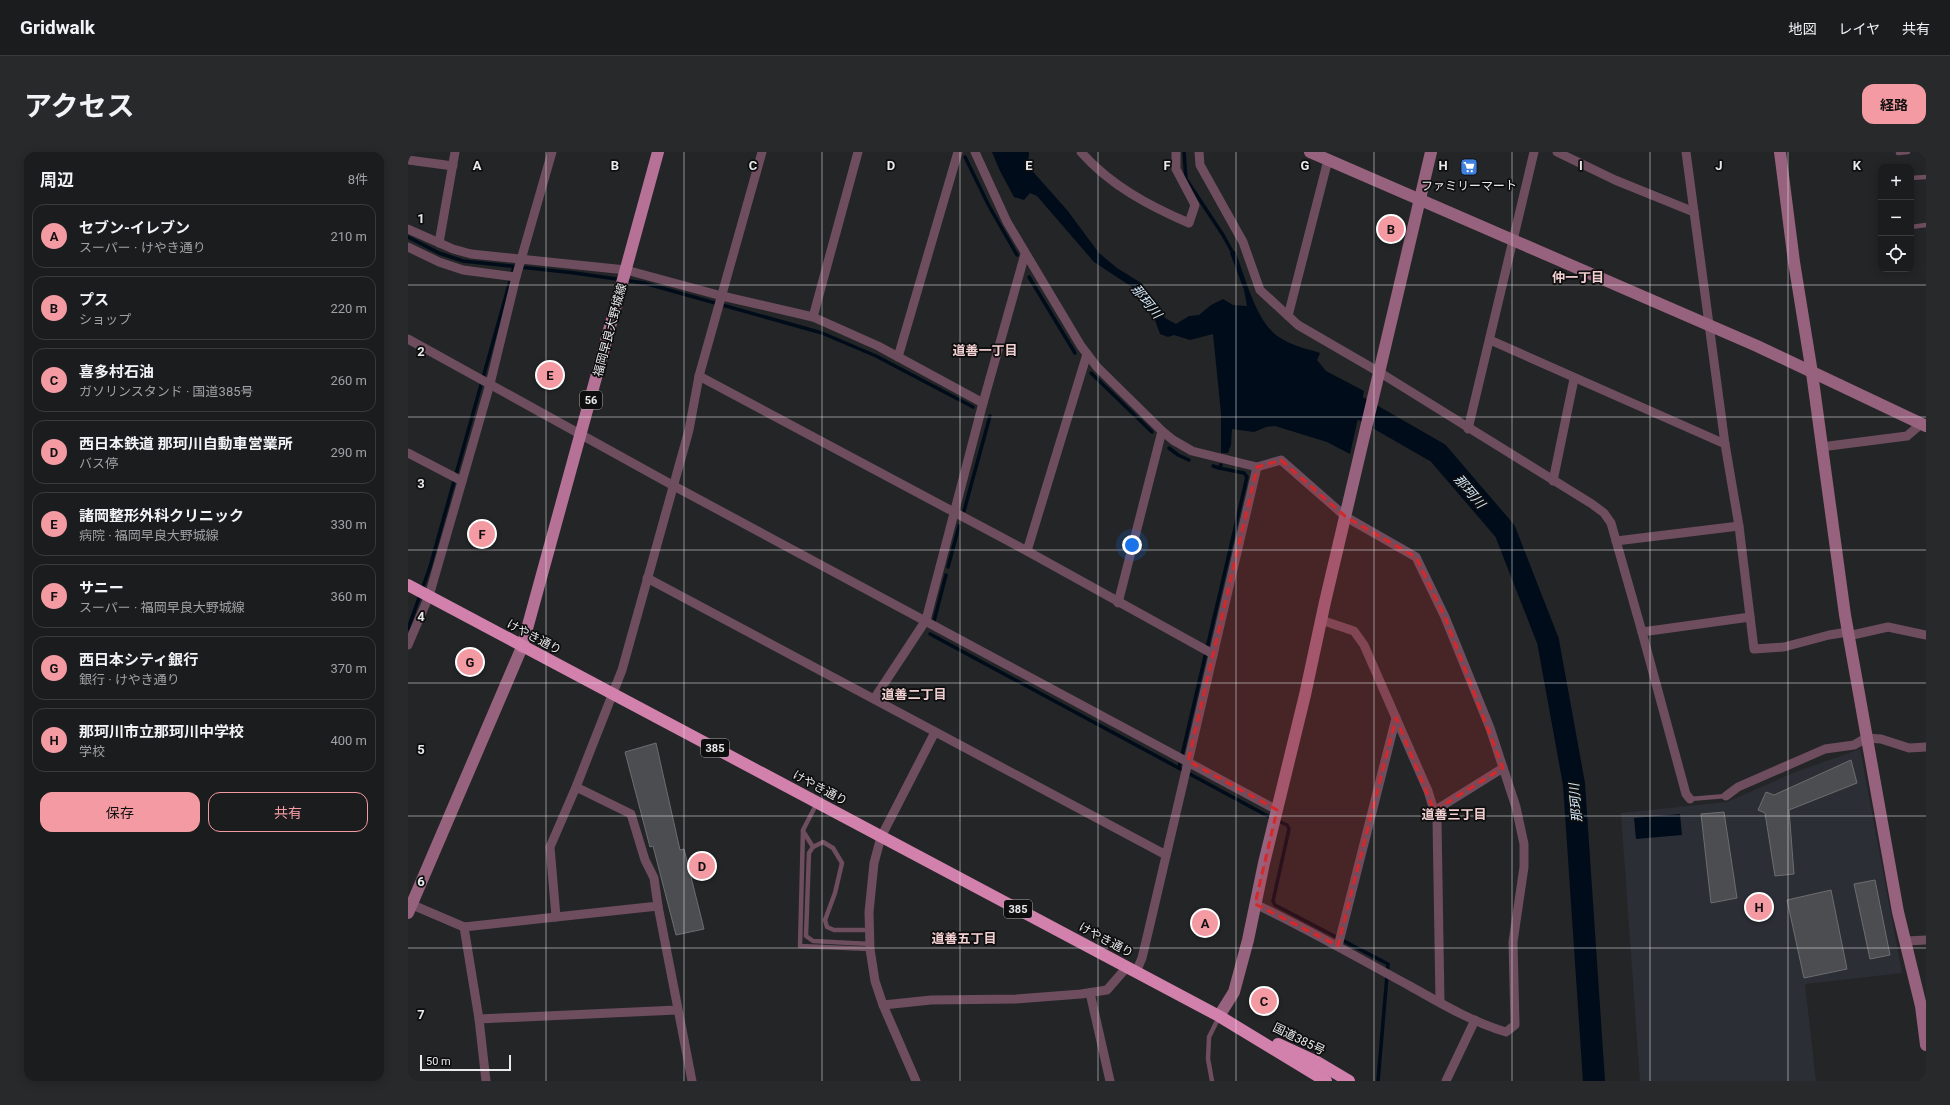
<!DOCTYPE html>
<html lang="ja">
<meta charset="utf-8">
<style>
body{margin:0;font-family:Roboto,"Noto Sans JP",sans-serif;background:#28292a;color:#f1f3f6}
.controls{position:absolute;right:12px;top:12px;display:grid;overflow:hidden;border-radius:8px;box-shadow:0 2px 10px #0003}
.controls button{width:36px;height:36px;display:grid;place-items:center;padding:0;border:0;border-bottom:1px solid #393a3b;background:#1b1c1d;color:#f1f3f6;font:20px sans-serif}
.scale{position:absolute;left:12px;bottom:10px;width:91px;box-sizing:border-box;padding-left:4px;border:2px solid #e9e9eb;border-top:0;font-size:11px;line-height:14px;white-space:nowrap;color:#e9e9eb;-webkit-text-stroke:3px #0e0e0f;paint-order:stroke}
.you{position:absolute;left:724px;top:393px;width:14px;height:14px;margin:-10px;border:3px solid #fff;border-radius:50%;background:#1a73e8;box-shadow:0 0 0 6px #1a73e833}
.badge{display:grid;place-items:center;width:26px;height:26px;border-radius:50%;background:#f49aa2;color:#111;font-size:13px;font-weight:700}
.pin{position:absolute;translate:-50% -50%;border:2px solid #fff;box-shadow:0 1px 4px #0006}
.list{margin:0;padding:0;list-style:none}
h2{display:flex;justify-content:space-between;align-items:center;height:52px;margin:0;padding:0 16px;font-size:17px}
h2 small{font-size:13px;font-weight:400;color:#a0a1a4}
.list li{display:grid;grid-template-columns:26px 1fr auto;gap:12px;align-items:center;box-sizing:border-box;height:64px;margin:0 8px 8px;padding:0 8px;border:1px solid #393a3b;border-radius:12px}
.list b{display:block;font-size:15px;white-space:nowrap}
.list p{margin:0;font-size:13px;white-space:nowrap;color:#a0a1a4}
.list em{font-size:13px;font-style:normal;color:#a0a1a4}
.actions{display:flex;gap:8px;padding:12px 16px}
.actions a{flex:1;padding:9px 0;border:1px solid #f49aa2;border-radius:12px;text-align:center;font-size:14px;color:#f49aa2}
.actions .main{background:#f49aa2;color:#111}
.icon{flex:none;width:22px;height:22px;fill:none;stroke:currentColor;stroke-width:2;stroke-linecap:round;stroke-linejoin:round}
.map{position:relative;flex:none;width:1518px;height:929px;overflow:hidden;border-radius:12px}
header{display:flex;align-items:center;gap:24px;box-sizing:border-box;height:56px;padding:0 20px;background:#1b1c1d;border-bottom:1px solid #393a3b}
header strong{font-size:19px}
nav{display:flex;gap:22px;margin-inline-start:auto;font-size:14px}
.intro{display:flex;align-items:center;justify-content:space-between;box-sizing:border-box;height:96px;padding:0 24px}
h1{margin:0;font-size:28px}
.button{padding:10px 18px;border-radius:12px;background:#f49aa2;color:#111;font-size:14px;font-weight:700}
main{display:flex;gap:24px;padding:0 24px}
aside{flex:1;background:#1b1c1d;border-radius:12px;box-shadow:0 2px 10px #0003}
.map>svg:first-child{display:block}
</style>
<header>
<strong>Gridwalk</strong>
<nav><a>地図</a><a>レイヤ</a><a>共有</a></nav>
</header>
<div class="intro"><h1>アクセス</h1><a class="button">経路</a></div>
<main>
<aside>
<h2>周辺<small>8件</small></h2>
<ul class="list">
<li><span class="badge">A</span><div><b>セブン-イレブン</b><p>スーパー · けやき通り</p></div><em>210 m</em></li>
<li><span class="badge">B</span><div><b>プス</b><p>ショップ</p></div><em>220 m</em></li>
<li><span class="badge">C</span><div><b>喜多村石油</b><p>ガソリンスタンド · 国道385号</p></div><em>260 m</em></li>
<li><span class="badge">D</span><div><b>西日本鉄道 那珂川自動車営業所</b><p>バス停</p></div><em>290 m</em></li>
<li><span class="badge">E</span><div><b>諸岡整形外科クリニック</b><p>病院 · 福岡早良大野城線</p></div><em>330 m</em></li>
<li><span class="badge">F</span><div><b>サニー</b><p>スーパー · 福岡早良大野城線</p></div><em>360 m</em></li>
<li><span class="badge">G</span><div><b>西日本シティ銀行</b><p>銀行 · けやき通り</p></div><em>370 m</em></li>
<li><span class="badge">H</span><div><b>那珂川市立那珂川中学校</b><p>学校</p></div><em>400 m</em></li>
</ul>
<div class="actions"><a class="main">保存</a><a>共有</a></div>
</aside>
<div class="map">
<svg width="1518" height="929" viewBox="0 0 1518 929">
<rect width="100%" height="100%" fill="#242527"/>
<path fill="#2c2e36" d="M 1452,597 L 1494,821 L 1397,832 L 1408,929 L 1232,929 L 1213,661 L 1319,650 L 1385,621 Z"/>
<g fill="#000c1a">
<path d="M 584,0 L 621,0 L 620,14 L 659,58 L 691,101 L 709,116 L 733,131 L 757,166 L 768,172 L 781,164 L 791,163 L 803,153 L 815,147 L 825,153 L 839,154 L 836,138 L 822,101 L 827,99 C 838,126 848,173 874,187 C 885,194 900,197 912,201 L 909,208 L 918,219 L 956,239 L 942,302 L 919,290 L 867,274 L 858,275 L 846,280 L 824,277 L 823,293 L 820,301 L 813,301 L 813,261 L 805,182 L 782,188 L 766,183 L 760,185 L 752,182 L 747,168 L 724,135 L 686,110 L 629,44 L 622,41 L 616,48 L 606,45 L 592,19 Z"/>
<path d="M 1272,662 L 1274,683 L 1228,687 L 1226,666 Z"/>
</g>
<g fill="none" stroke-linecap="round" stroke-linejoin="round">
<g stroke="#000c1a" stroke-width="3.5">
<path d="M 776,0 L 778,27 L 815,83 L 826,103"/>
<path d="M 557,5 L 581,54 L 609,103"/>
<path d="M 0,85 L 31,101 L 55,109 L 167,121 L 236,131 L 414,181 L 468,204 L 565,255"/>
<path d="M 621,125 L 667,201"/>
<path d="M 683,221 L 744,280"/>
<path d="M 761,296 L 770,303 L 781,308"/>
<path d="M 805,314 L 811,316"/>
<path d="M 556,359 L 582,264"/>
<path d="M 540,415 L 551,374"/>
<path d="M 526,469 L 538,423"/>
<path d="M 0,477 L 22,415 L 106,115"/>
<path d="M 522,482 L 856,662 L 879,673 L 881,677 L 865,749 L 867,753 L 980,812 L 970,929"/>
<path d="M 771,616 L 839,325 L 836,321 L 811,316 L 813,313"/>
</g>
<path stroke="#000c1a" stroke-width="22" d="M 924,245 L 936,247 L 1030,301 L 1097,379 L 1140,489 L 1166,632 L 1186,929"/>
</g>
<g fill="#4c4d50" stroke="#6c6d6f">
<path d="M 248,591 L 272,698 L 276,697 L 296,777 L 268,783 L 245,694 L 242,695 L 217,600 Z"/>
<path d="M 1443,608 L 1449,631 L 1381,658 L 1386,722 L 1367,724 L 1357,661 L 1350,658 L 1358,640 L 1366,643 Z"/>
<path d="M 1316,660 L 1329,746 L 1303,751 L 1293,662 Z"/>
<path d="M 1467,728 L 1482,803 L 1462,807 L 1446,732 Z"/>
<path d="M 1423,738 L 1439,817 L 1396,826 L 1379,748 Z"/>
</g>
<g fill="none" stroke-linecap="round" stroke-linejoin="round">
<g stroke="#6d4d5e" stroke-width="4.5">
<path d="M 1490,1 L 1500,0"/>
<path d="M 1503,26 L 1518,25"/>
<path d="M 1503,75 L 1518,73"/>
<path d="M 1282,647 L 1318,644"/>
<path d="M 409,651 L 395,678 L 392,794 L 462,797"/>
<path d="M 395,679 L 405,695"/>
<path d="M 462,778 L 426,778 L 419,775 L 417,768 L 427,741 L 434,711 L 425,696 L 415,690 L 405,695 L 401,701 L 398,784 L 405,789 L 462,792"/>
<path d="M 804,929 L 800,907 L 801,885 L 811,865"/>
</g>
<g stroke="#6d4d5e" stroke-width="9">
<path d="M 567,0 L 599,70 L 673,194 L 689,215 L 754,279 L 765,288 L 784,299 L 849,315 L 873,308 L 938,365 L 1008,405 L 1037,465 L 1082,576 L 1108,655 L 1116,692 L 1116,715 L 1105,790 L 1107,873 L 1098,880 C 1064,870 1032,851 1002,834 C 950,806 900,777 847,752"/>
<path d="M 673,0 C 702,33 741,54 781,71 L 787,53 L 768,17 L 768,0"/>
<path d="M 791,0 L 792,13 L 835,90 L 852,138 L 890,173 L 971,220 L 1184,352 L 1196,361 L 1203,371 L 1234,480"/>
<path d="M 1149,0 L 1207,28 L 1286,60"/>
<path d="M 1278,0 L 1317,292 L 1331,374 L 1346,497 L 1376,495 L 1421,483 L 1440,480"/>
<path d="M 0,8 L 45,14"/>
<path d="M 0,77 L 45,97 L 63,102 L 218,118 L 314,144 L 405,165 L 470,194 L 575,251"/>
<path d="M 31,91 L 47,0"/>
<path d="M 0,95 L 31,110 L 55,118 L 108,125"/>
<path d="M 880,164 L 920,8"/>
<path d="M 405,165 L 450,0"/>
<path d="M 0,187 L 266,334 L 869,658"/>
<path d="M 1082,188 L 1317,292"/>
<path d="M 490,205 L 550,0"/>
<path d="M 291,224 L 619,399 L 805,502"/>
<path d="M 1060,277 L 1126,0"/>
<path d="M 1413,295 L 1499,284 L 1513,272"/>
<path d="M 0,301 L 54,329"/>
<path d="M 1145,329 L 1166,227"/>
<path d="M 1208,389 L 1331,374"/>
<path d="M 619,399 L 679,202"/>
<path d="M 239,426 L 758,703"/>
<path d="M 710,451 L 754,279"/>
<path d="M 913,468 L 946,479 L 956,493 L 1020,639 L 1029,668 L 1032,850"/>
<path d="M 1440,484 L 1480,475 L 1518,483"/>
<path d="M 0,493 L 21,444 L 82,232 L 108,125 L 144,0"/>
<path d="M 466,547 L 518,468 L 575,251 L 617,102"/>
<path d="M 168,635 L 223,662 L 237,708 L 246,726 L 250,754 L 148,765 L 142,695 L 168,635 L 214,518 L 281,278 L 291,224 L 354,0"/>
<path d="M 1318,644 L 1330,635 L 1417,597 L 1446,593 L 1458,586 L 1473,587 L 1501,596 L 1518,595"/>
<path d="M 1282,647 L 1278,642 L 1234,480 L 1342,465"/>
<path d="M 1026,659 L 1095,616"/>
<path d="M 0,751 L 56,775 L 148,765"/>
<path d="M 250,754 L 284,929"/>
<path d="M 56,775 L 71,867 L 78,929"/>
<path d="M 1498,789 L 1518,788"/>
<path d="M 930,794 L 988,566"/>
<path d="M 728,820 L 734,806 L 740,781 L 849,315"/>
<path d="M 682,841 L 702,929"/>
<path d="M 475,853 L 523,848 L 608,847 L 673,842 L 699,838 L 719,815"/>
<path d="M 71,867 L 269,858"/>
<path d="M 508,929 L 475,853 L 467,829 L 462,797 L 461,760 L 466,711 L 473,685 L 527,580"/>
<path d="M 1038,929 L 1067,868"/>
</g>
<g stroke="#96627d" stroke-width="12">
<path d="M 902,0 L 1349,194 L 1518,274"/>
<path d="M 1372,0 L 1386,110 L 1404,221 L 1437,463 L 1490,760 L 1513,854 L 1518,893"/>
<path d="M 0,761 L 114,495"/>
<path d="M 811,864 L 826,840 L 840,788 L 856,711 L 897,543 L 917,450 L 1023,0"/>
</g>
<path stroke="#b57296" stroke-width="12" d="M 114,495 L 250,0"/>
<g stroke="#d181ac" stroke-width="12">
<path d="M 0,433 L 811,864 L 918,929"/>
<path d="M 870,892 L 909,910 L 941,929"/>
</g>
</g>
<path fill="#d62828" fill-opacity="0.2" stroke="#d62828" stroke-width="3" stroke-dasharray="8 5" stroke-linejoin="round" d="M 873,308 L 938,365 L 1008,405 L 1037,465 L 1095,616 L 1026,659 L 988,566 L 930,794 L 847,752 L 869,658 L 780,609 L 849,315 Z"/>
<path fill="none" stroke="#e9e9eb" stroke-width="1" stroke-opacity="0.55" d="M 138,0 L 138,929M 276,0 L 276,929M 414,0 L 414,929M 552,0 L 552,929M 690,0 L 690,929M 828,0 L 828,929M 966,0 L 966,929M 1104,0 L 1104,929M 1242,0 L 1242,929M 1380,0 L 1380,929M 0,133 L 1518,133M 0,265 L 1518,265M 0,398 L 1518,398M 0,531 L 1518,531M 0,664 L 1518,664M 0,796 L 1518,796"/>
<defs>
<g id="supermarket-square" transform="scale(0.9)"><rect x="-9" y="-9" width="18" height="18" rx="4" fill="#3f7fe0" stroke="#0e0e0f"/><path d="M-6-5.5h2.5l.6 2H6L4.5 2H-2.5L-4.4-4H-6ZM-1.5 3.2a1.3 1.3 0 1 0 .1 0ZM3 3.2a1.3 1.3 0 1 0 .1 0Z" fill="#fff"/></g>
</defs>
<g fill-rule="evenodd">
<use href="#supermarket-square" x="1061" y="15"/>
</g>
<g text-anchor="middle" stroke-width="3.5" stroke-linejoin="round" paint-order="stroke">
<g fill="#0e0e0f" stroke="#a7a7a9" stroke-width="1">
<rect x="172" y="239" width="22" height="18" rx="3"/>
<rect x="293" y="587" width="28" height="18" rx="3"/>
<rect x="596" y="748" width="28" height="18" rx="3"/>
</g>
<g font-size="11" font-weight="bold" fill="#e9e9eb">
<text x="183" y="252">56</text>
<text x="307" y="600">385</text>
<text x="610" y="761">385</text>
</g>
<g font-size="12" fill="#e9e9eb" stroke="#0e0e0f">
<text x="1061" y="38">ファミリーマート</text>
</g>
<g font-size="12" fill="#e9e9eb" stroke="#0e0e0f">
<text transform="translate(202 178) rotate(-75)" y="4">福岡早良大野城線</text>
<text transform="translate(126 485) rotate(28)" y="4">けやき通り</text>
<text transform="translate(412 636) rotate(28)" y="4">けやき通り</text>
<text transform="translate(698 788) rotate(28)" y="4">けやき通り</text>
<text transform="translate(891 887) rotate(26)" y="4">国道385号</text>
</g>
<g font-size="13" font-weight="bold" fill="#f3d0d2" stroke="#0e0e0f">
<text x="1170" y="130">仲一丁目</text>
<text x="577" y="203">道善一丁目</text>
<text x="506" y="547">道善二丁目</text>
<text x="1046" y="667">道善三丁目</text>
<text x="556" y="791">道善五丁目</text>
</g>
<g font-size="13" font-style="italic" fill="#d1e7f8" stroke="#0e0e0f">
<text transform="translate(739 149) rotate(51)" y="5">那珂川</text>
<text transform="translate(1062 339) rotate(49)" y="5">那珂川</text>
<text transform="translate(1167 651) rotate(-95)" y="5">那珂川</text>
</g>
</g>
<g font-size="13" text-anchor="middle" font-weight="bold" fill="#e9e9eb" stroke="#0e0e0f" stroke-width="3.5" stroke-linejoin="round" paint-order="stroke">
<text x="69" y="18">A</text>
<text x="207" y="18">B</text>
<text x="345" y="18">C</text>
<text x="483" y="18">D</text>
<text x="621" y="18">E</text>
<text x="759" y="18">F</text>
<text x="897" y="18">G</text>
<text x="1035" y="18">H</text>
<text x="1173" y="18">I</text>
<text x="1311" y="18">J</text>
<text x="1449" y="18">K</text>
<text x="13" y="71">1</text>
<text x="13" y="204">2</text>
<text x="13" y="336">3</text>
<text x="13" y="469">4</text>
<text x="13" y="602">5</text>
<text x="13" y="734">6</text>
<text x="13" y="867">7</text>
</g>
</svg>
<div class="controls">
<button>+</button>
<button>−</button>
<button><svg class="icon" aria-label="locate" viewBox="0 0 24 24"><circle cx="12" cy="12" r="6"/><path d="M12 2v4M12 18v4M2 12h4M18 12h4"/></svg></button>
</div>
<div class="scale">50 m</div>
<div class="you"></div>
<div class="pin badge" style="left:797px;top:771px">A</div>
<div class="pin badge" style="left:983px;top:77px">B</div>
<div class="pin badge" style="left:856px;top:849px">C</div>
<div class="pin badge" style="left:294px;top:714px">D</div>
<div class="pin badge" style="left:142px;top:223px">E</div>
<div class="pin badge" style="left:74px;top:382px">F</div>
<div class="pin badge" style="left:62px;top:510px">G</div>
<div class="pin badge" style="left:1351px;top:755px">H</div>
</div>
</main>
